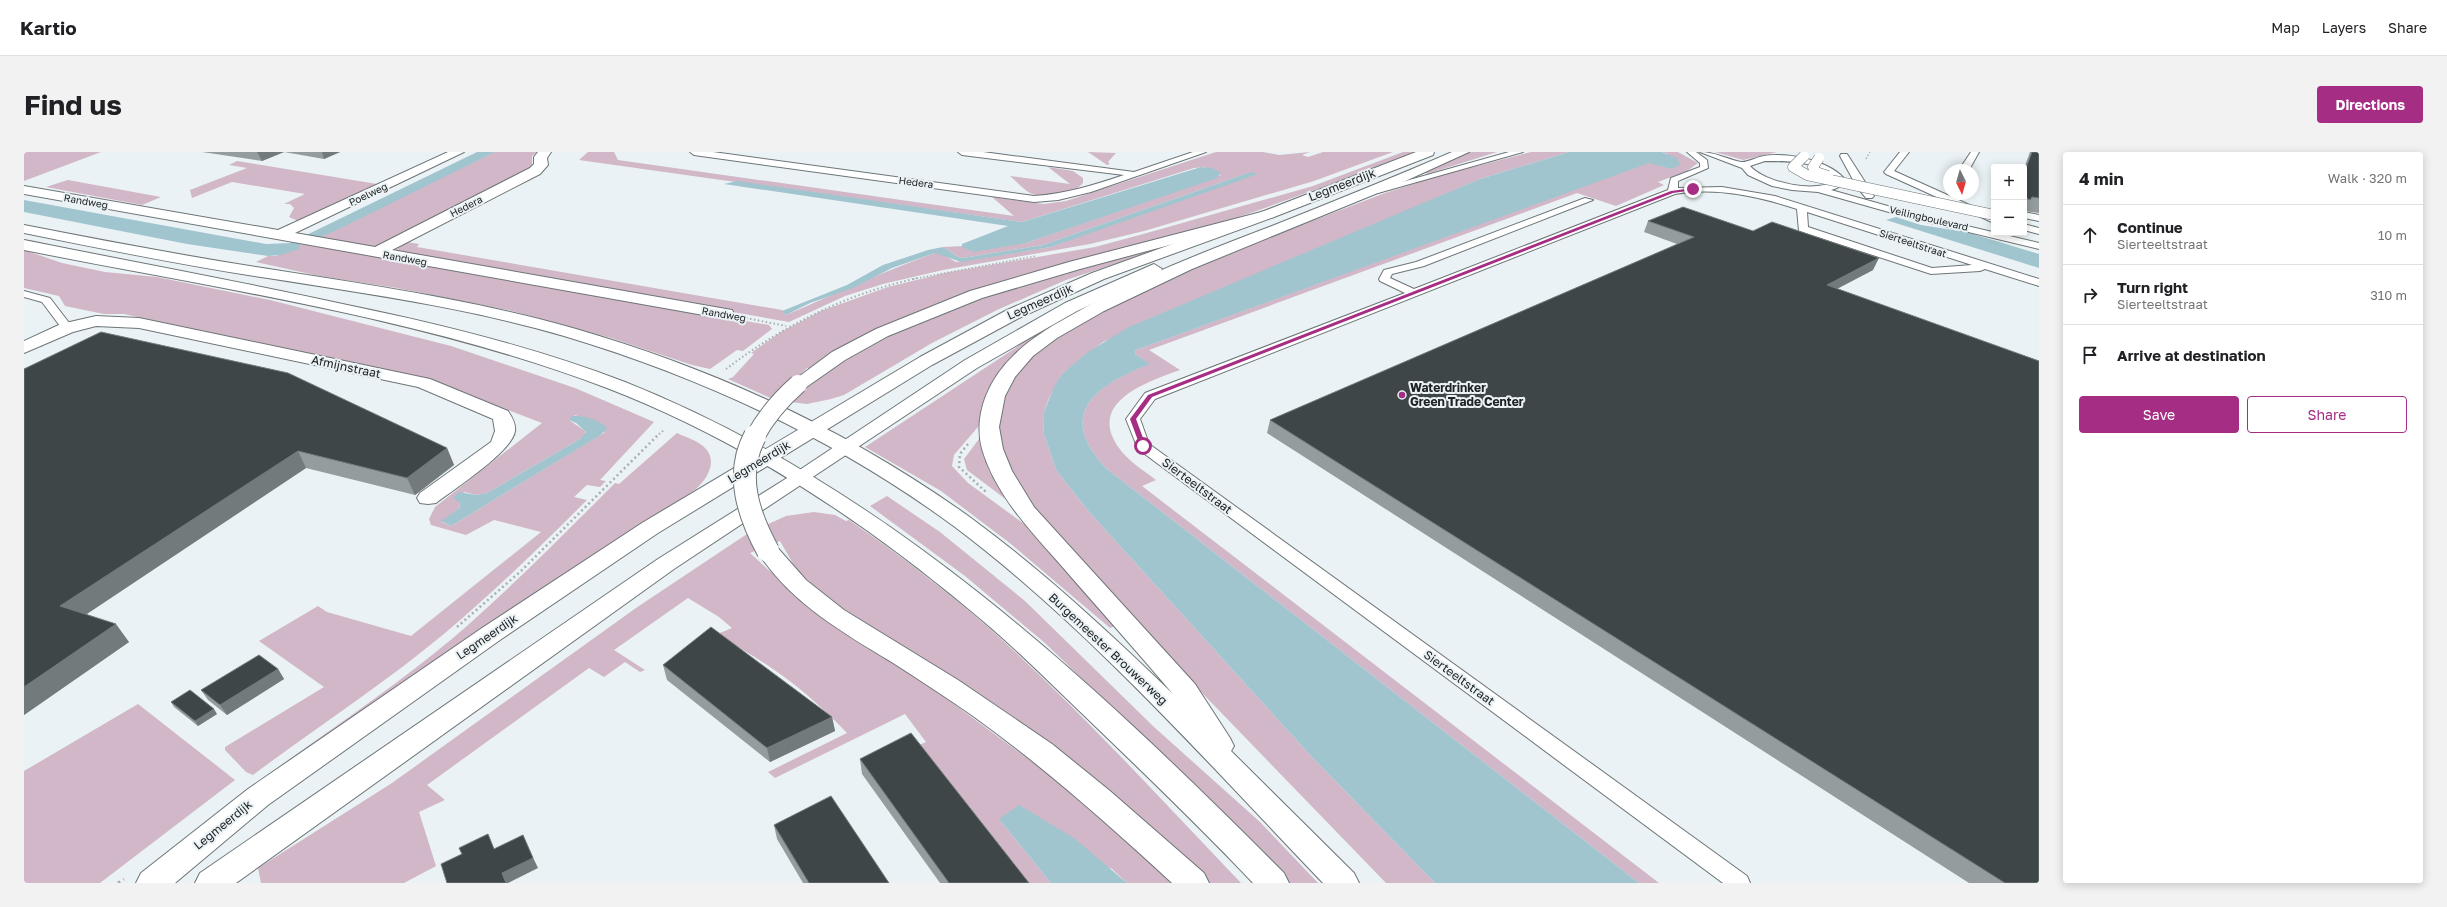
<!DOCTYPE html>
<meta charset="utf-8">
<style>
body{margin:0;font-family:"Golos Text",sans-serif;background:#f2f2f2;color:#202124}
.controls{position:absolute;right:12px;top:12px;display:grid;overflow:hidden;border-radius:4px;box-shadow:0 2px 10px #0003}
.controls button{width:36px;height:36px;display:grid;place-items:center;padding:0;border:0;border-bottom:1px solid #e0e0e0;background:#fff;color:#202124;font:20px sans-serif}
.compass{position:absolute;left:1919px;top:12px;width:36px;height:36px;border-radius:50%;background:#fff;box-shadow:0 2px 10px #0003;rotate:175deg}
.stop{position:absolute;width:12px;height:12px;margin:-9px;border:3px solid #a52d84;border-radius:50%;background:#fff}
.stop.end{background:#a52d84;border-color:#fff;box-shadow:0 1px 4px #0008}
.list{margin:0;padding:0;list-style:none}
h2{display:flex;justify-content:space-between;align-items:center;height:52px;margin:0;padding:0 16px;font-size:17px}
h2 small{font-size:13px;font-weight:400;color:#757577}
.list li{display:grid;grid-template-columns:26px 1fr auto;gap:12px;align-items:center;box-sizing:border-box;height:60px;padding:0 16px;border-top:1px solid #e0e0e0}
.list b{display:block;font-size:15px;white-space:nowrap}
.list p{margin:0;font-size:13px;white-space:nowrap;color:#757577}
.list em{font-size:13px;font-style:normal;color:#757577}
.actions{display:flex;gap:8px;padding:12px 16px}
.actions a{flex:1;padding:9px 0;border:1px solid #a52d84;border-radius:4px;text-align:center;font-size:14px;color:#a52d84}
.actions .main{background:#a52d84;color:#fff}
.icon{flex:none;width:22px;height:22px;fill:none;stroke:currentColor;stroke-width:2;stroke-linecap:round;stroke-linejoin:round}
.map{position:relative;flex:none;width:2015px;height:731px;overflow:hidden;border-radius:4px}
header{display:flex;align-items:center;gap:24px;box-sizing:border-box;height:56px;padding:0 20px;background:#fff;border-bottom:1px solid #e0e0e0}
header strong{font-size:19px}
nav{display:flex;gap:22px;margin-inline-start:auto;font-size:14px}
.intro{display:flex;align-items:center;justify-content:space-between;box-sizing:border-box;height:96px;padding:0 24px}
h1{margin:0;font-size:28px}
.button{padding:10px 18px;border-radius:4px;background:#a52d84;color:#fff;font-size:14px;font-weight:700}
main{display:flex;gap:24px;padding:0 24px}
aside{flex:1;background:#fff;border-radius:4px;box-shadow:0 2px 10px #0003}
.map>svg:first-child{display:block}
</style>
<header>
<strong>Kartio</strong>
<nav><a>Map</a><a>Layers</a><a>Share</a></nav>
</header>
<div class="intro"><h1>Find us</h1><a class="button">Directions</a></div>
<main>
<div class="map">
<svg width="2015" height="731" viewBox="0 0 2015 731">
<rect width="100%" height="100%" fill="#eaf2f5"/>
<g fill="#d1b7c7" fill-rule="evenodd">
<path d="M 0,0 L 77,0 L 0,29 Z"/>
<path d="M 471,0 L 513,0 L 508,4 L 508,13 L 503,18 L 354,95 L 344,95 L 291,86 Z"/>
<path d="M 564,0 L 590,0 L 594,8 L 990,64 L 968,45 L 1020,52 L 1042,49 L 1192,0 L 1239,0 L 1255,3 L 1286,0 L 1278,3 L 1284,5 L 1299,0 L 1369,0 L 1290,29 L 1120,79 L 1066,92 L 919,118 L 859,132 L 821,144 L 765,170 L 369,100 L 383,90 L 395,92 L 393,95 L 758,158 L 762,163 C 811,142 860,119 911,101 L 916,101 L 932,110 L 1027,95 L 1227,20 L 1019,93 L 939,106 L 934,105 L 919,95 L 1002,91 L 1197,23 L 1181,15 L 1170,16 L 998,70 L 555,8 Z"/>
<path d="M 1064,0 L 1092,1 L 1084,10 L 1086,12 L 1083,13 Z"/>
<path d="M 1379,0 L 1391,0 C 1310,31 1230,62 1147,86 C 1116,95 1084,101 1053,109 C 960,134 869,167 787,217 L 783,216 L 759,239 L 773,243 L 800,221 L 799,220 C 889,159 999,127 1104,102 C 1115,100 1142,90 1151,92 L 1042,128 L 973,158 L 908,191 L 820,243 L 807,247 L 783,252 L 751,248 L 704,227 L 709,225 L 730,202 L 727,201 L 757,180 L 797,159 L 864,135 L 921,121 L 1071,95 L 1123,81 L 1289,34 Z"/>
<path d="M 1443,0 L 1473,0 L 1403,22 L 1400,20 Z"/>
<path d="M 1507,0 L 1545,0 L 1456,27 L 1079,190 L 1038,222 L 1025,246 L 1019,262 L 1020,282 L 1032,318 L 1066,361 L 1287,604 L 1411,731 L 1362,731 L 1182,545 L 1019,367 L 992,331 L 979,303 L 974,278 L 977,250 L 991,222 L 1023,191 L 1116,135 L 1361,41 L 1408,26 Z"/>
<path d="M 1638,0 L 1654,0 L 1674,11 L 1663,19 L 1634,30 L 1640,33 L 1592,54 L 1553,41 L 1125,198 L 1156,218 C 1123,230 1062,250 1095,296 C 1104,309 1119,318 1132,328 L 1118,334 L 1635,731 L 1615,731 L 1083,317 C 1030,262 1072,233 1125,212 L 1111,202 L 1112,198 L 1625,10 L 1647,17 L 1644,2 Z"/>
<path d="M 1691,0 L 1753,0 L 1719,8 Z"/>
<path d="M 213,9 L 353,32 L 274,69 L 265,65 L 270,56 L 266,52 L 260,52 L 281,42 L 208,30 L 168,46 L 166,38 L 223,16 L 205,13 Z"/>
<path d="M 1024,15 L 1049,19 L 1059,26 L 1059,31 C 1050,43 1022,46 1008,42 C 1001,39 992,29 986,24 L 1046,32 Z"/>
<path d="M 44,28 L 137,45 L 118,53 L 22,35 Z"/>
<path d="M 279,92 L 697,166 L 699,165 L 745,173 L 748,177 L 719,199 L 713,198 L 686,217 L 668,213 L 587,186 L 488,159 L 373,136 L 295,124 L 232,110 L 244,104 L 252,104 Z"/>
<path d="M 0,98 L 38,111 L 81,120 L 133,125 L 246,148 L 427,194 L 551,236 L 630,270 L 576,328 L 582,329 L 576,335 L 563,333 L 550,345 L 563,348 C 517,394 471,439 421,481 C 360,532 293,575 229,623 L 222,620 L 201,598 L 201,595 L 300,535 L 235,489 L 294,454 L 303,460 L 387,484 L 517,380 L 470,368 L 442,383 L 407,373 L 405,367 L 411,355 L 518,271 L 408,229 L 100,162 L 80,162 L 41,154 L 35,144 L 0,136 ZM 551,263 L 567,268 L 581,280 L 427,374 L 418,370 L 436,356 L 435,350 L 440,340 L 452,343 L 463,341 L 556,287 L 561,283 L 561,279 L 545,268 Z"/>
<path d="M 1014,181 L 1018,182 L 959,269 L 930,303 L 928,314 L 944,331 L 1014,382 L 1093,473 L 1086,476 L 987,392 L 917,339 L 841,295 Z"/>
<path d="M 653,281 C 661,285 672,288 679,294 C 695,308 684,326 671,338 L 241,625 C 304,579 369,536 429,486 C 486,437 538,384 591,331 L 595,332 Z"/>
<path d="M 958,283 L 992,355 L 943,318 L 940,307 Z"/>
<path d="M 863,344 L 916,380 L 1001,449 L 1130,575 L 1236,670 L 1294,731 L 1265,731 L 1158,623 L 1021,491 L 941,424 L 846,354 Z"/>
<path d="M 790,360 L 811,363 L 822,369 L 825,368 C 873,401 920,437 964,475 C 1053,555 1134,644 1217,731 L 1186,731 L 1138,688 L 932,529 L 820,457 L 787,431 L 772,417 L 756,389 L 726,401 L 786,456 L 907,535 L 1034,629 L 1152,731 L 1103,731 L 1088,717 L 975,667 L 1027,731 L 999,731 L 891,595 L 902,590 L 881,562 L 751,626 L 744,620 L 823,581 C 784,540 742,508 691,483 L 708,476 L 695,465 L 664,446 L 590,498 L 621,518 L 616,520 L 601,510 L 580,525 L 565,516 L 403,633 L 421,648 L 395,660 L 412,714 L 380,731 L 237,731 L 234,716 L 368,631 L 612,456 L 738,372 L 740,374 L 762,364 Z"/>
<path d="M 114,552 L 211,628 L 76,731 L 0,731 L 0,619 Z"/>
</g>
<g fill="#a1c5cf">
<path d="M 453,0 L 471,0 L 309,80 L 276,93 L 275,97 L 257,103 L 244,104 L 163,92 L 0,60 L 0,48 L 242,92 L 266,91 Z"/>
<path d="M 1545,0 L 1638,0 L 1653,6 L 1656,13 L 1647,17 L 1625,11 L 1112,198 L 1111,202 L 1126,212 C 1072,233 1030,262 1083,317 L 1615,731 L 1411,731 L 1287,604 L 1066,361 L 1032,318 L 1020,282 L 1019,262 L 1030,235 L 1038,222 L 1064,200 L 1105,175 L 1456,27 Z"/>
<path d="M 1177,15 L 1188,16 L 1197,21 L 1193,26 L 1002,91 L 949,100 L 938,95 L 938,92 L 984,74 L 700,32 L 713,29 L 998,70 Z"/>
<path d="M 1227,20 L 1234,22 L 1027,95 L 937,110 L 911,101 L 868,116 L 829,136 L 786,151 L 762,163 L 758,159 L 823,133 L 859,113 L 904,98 L 919,95 L 934,105 L 939,106 L 1019,93 Z"/>
<path d="M 1872,65 L 1897,73 L 1942,80 L 2015,102 L 2015,116 L 1862,68 Z"/>
<path d="M 548,264 C 557,262 580,269 583,277 L 575,284 L 427,374 L 417,369 L 436,356 L 435,350 L 429,346 L 435,340 L 452,343 L 463,341 L 556,287 L 562,280 L 552,271 L 545,268 Z"/>
<path d="M 995,653 L 1050,686 L 1103,731 L 1027,731 L 975,667 Z"/>
</g>
<g fill="none" stroke-linecap="round" stroke-linejoin="round">
<g stroke="#6d7577" stroke-width="2">
<g id="service">
<path d="M 666,0 L 689,0 L 1010,44 C 1042,42 1070,33 1100,23 L 938,3 L 934,0 L 959,0 L 1110,20 L 1169,0 L 1182,0 L 1067,40 L 1034,48 L 1010,50 L 670,3 Z"/>
<path d="M 1485,0 L 1499,0 L 1354,41 L 1346,39 Z"/>
<path d="M 1663,0 L 1672,0 L 1683,8 L 1684,16 L 1654,29 L 1654,36 L 1698,35 L 1751,44 L 2015,127 L 2015,134 L 1961,117 L 1956,119 L 1907,122 L 1775,79 L 1773,57 C 1733,44 1693,35 1651,42 L 1131,247 L 1116,267 L 1125,292 L 1723,724 L 1726,731 L 1699,731 L 1114,297 L 1102,267 L 1121,241 L 1381,141 L 1356,129 L 1355,127 L 1360,118 L 1392,110 L 1561,46 L 1569,48 L 1400,114 L 1368,122 L 1366,126 L 1390,137 L 1644,38 L 1647,26 L 1676,15 L 1676,11 ZM 1783,60 L 1948,113 L 1908,116 L 1784,75 Z"/>
<path d="M 1676,0 C 1691,0 1702,7 1717,10 C 1722,11 1733,5 1740,4 C 1764,0 1808,9 1822,29 L 1813,36 L 1807,38 L 1892,62 L 2015,91 L 2015,97 L 1886,66 L 1794,40 L 1768,38 L 1748,34 L 1724,23 L 1718,16 ZM 1741,9 C 1762,9 1799,9 1812,28 C 1793,42 1741,31 1726,14 Z"/>
<path d="M 1876,0 L 1885,0 L 1870,19 L 1970,64 L 1970,71 L 1862,22 L 1860,20 Z"/>
<path d="M 1947,0 L 1955,0 L 1945,18 L 1935,18 Z"/>
<path d="M 1817,2 L 1823,2 L 1850,44 L 1848,46 L 1842,46 L 1833,35 L 1816,4 Z"/>
<path d="M 2000,60 L 2015,63 L 2015,69 L 2000,66 Z"/>
<path d="M 2000,72 L 2015,76 L 2015,82 L 2000,78 Z"/>
<path d="M 0,139 L 26,146 L 49,176 L 47,178 L 39,178 L 18,150 L 0,145 Z"/>
</g>
</g>
<g stroke="#6d7577" stroke-width="2">
<g id="minor">
<path d="M 424,0 L 440,0 L 271,81 L 351,95 L 506,16 L 510,12 L 510,5 L 514,0 L 527,0 L 523,6 L 524,13 L 516,22 L 368,98 L 702,157 L 708,158 L 710,162 L 708,166 L 702,167 L 0,42 L 0,34 L 254,78 Z"/>
<path d="M 72,164 L 115,166 L 406,227 L 484,259 C 488,265 492,272 491,279 C 488,300 430,337 412,351 L 404,352 L 396,351 L 393,346 L 396,341 L 467,290 L 471,279 L 469,267 L 394,235 L 115,176 L 72,174 L 49,180 L 0,201 L 0,189 L 37,172 Z"/>
</g>
</g>
<g stroke="#6d7577" stroke-width="2">
<g id="primary">
<path d="M 1392,0 L 1410,0 L 1409,3 L 1250,65 L 1080,127 L 995,166 L 908,213 L 634,381 L 476,488 L 244,653 L 151,731 L 112,731 L 117,721 L 224,637 L 458,476 L 618,371 L 896,205 L 983,158 L 1068,121 L 1240,59 Z"/>
<path d="M 1130,112 L 1138,117 L 1136,120 L 1053,159 L 953,216 L 650,417 L 212,731 L 171,731 L 176,721 L 634,407 L 771,321 L 941,208 L 1041,151 Z"/>
</g>
</g>
<g stroke="#6d7577" stroke-width="2">
<g id="trunk">
<path d="M 1428,0 L 1445,0 L 1366,36 L 1168,117 L 1080,159 L 1033,186 L 1009,204 L 991,225 L 981,244 L 975,275 L 979,297 L 988,319 L 1010,355 L 1171,532 L 1206,586 L 1210,594 L 1207,599 L 1330,721 L 1335,731 L 1299,731 C 1183,610 1065,476 931,375 C 813,288 680,226 540,184 C 441,155 339,141 237,125 C 158,113 79,97 0,81 L 0,73 C 77,88 155,103 232,115 C 340,132 447,147 552,177 C 693,218 828,280 947,366 C 1019,419 1085,480 1149,542 C 1116,503 1082,465 1048,426 C 1015,387 973,348 958,297 C 949,262 965,227 990,203 C 1008,185 1031,172 1053,160 C 1115,125 1182,99 1248,74 C 1308,50 1368,26 1428,0 Z"/>
<path d="M 1245,58 L 1250,59 L 1252,62 L 1250,65 L 1056,117 L 958,146 L 864,184 L 821,208 L 781,236 L 767,236 L 765,232 L 808,200 L 852,177 L 946,139 L 1045,110 Z"/>
<path d="M 0,88 C 109,110 219,130 328,154 C 420,173 513,196 601,230 C 860,333 1066,526 1260,721 L 1265,731 L 1229,731 C 1178,677 1125,626 1072,575 C 1029,534 987,491 941,454 C 834,365 713,286 583,236 C 396,165 195,137 0,98 Z"/>
<path d="M 744,392 L 752,394 L 782,428 L 820,458 L 934,528 L 1028,592 L 1086,639 L 1180,721 L 1185,731 L 1148,731 C 1084,672 1020,615 949,564 C 922,545 894,527 866,509 C 816,479 765,449 733,399 L 736,394 Z"/>
</g>
</g>
<g stroke="#a8aeb1" stroke-width="1.5" stroke-dasharray="1.5 2" stroke-linecap="butt">
<path d="M 1842,7 L 1846,0"/>
<path d="M 889,127 L 1012,104"/>
</g>
<g stroke="#a8aeb1" stroke-width="2" stroke-dasharray="1.5 2.5" stroke-linecap="butt">
<path d="M 722,166 L 762,174"/>
<path d="M 702,217 C 760,173 822,142 894,126"/>
<path d="M 632,285 L 641,277"/>
</g>
<g stroke="#a8aeb1" stroke-width="2.5" stroke-dasharray="2 3" stroke-linecap="butt">
<path d="M 944,292 L 936,302 L 935,315 L 962,340"/>
<path d="M 433,475 L 497,419 L 633,284"/>
</g>
<path stroke="#a8aeb1" stroke-width="3" stroke-dasharray="2.5 4" stroke-linecap="butt" d="M 94,731 L 100,727"/>
<use href="#service" fill="#fff" fill-rule="evenodd"/>
<use href="#minor" fill="#fff" fill-rule="evenodd"/>
<use href="#primary" fill="#fff" fill-rule="evenodd"/>
<use href="#trunk" fill="#fff" fill-rule="evenodd"/>
<g stroke="#6d7577" stroke-width="11" stroke-linecap="butt">
<g id="service-bridge">
<path d="M 1780,4 L 1769,15 L 1783,23 L 1970,63"/>
<path d="M 1795,6 L 1789,15 L 1792,20 L 1804,24"/>
</g>
</g>
<g stroke="#6d7577" stroke-width="20" stroke-linecap="butt">
<path id="trunk-bridge-far1" d="M 731,285 C 742,264 756,248 774,232"/>
</g>
<g stroke="#6d7577" stroke-width="24" stroke-linecap="butt">
<path id="trunk-bridge" d="M 731,284 C 710,323 725,364 744,399"/>
</g>
<use href="#service-bridge" stroke="#fff" stroke-width="10"/>
<use href="#trunk-bridge-far1" stroke="#fff" stroke-width="18"/>
<use href="#trunk-bridge" stroke="#fff" stroke-width="22"/>
</g>
<g fill="#949c9e">
<path d="M 178,0 L 316,0 L 300,7 L 260,0 L 238,9 Z"/>
<path d="M 2006,0 L 2015,0 L 2015,61 L 2000,59 L 2000,16 Z"/>
<path d="M 1624,69 L 1729,79 L 1849,118 L 1813,137 L 2015,731 L 1945,731 L 1243,281 L 1246,268 L 1653,92 L 1620,80 Z"/>
<path d="M 0,217 L 423,296 L 430,313 L 391,343 L 282,316 L 63,462 L 105,490 L 0,563 Z"/>
<path d="M 639,513 L 808,565 L 811,579 L 746,610 L 643,528 Z"/>
<path d="M 254,517 L 260,527 L 203,563 L 184,548 L 177,538 Z"/>
<path d="M 147,550 L 193,562 L 174,574 L 150,555 Z"/>
<path d="M 836,607 L 1005,731 L 916,731 L 838,622 Z"/>
<path d="M 750,673 L 865,731 L 779,731 L 753,687 Z"/>
</g>
<g fill="#727a7c">
<path d="M 233,0 L 260,0 L 238,9 Z"/>
<path d="M 298,0 L 316,0 L 300,7 Z"/>
<path d="M 1855,106 L 1849,118 L 1797,145 L 1803,133 Z"/>
<path d="M 423,296 L 430,313 L 391,343 L 383,326 Z"/>
<path d="M 274,299 L 282,316 L 49,471 L 36,454 Z"/>
<path d="M 92,472 L 105,490 L 0,563 L 0,535 Z"/>
<path d="M 254,517 L 260,527 L 203,563 L 196,553 Z"/>
<path d="M 190,557 L 193,562 L 174,574 L 171,569 Z"/>
<path d="M 808,565 L 811,579 L 746,610 L 743,596 Z"/>
<path d="M 503,693 L 514,716 L 484,731 L 482,731 L 478,721 Z"/>
</g>
<g fill="#3e4648" stroke="#727a7c">
<path d="M 2008,0 L 2015,0 L 2015,46 L 2008,45 L 2006,48 L 2000,45 L 2000,21 Z"/>
<path d="M 1659,55 L 1729,79 L 1748,70 L 1855,106 L 1803,133 L 2015,209 L 2015,731 L 1981,731 L 1246,268 L 1670,85 L 1624,69 Z"/>
<path d="M 77,180 L 264,221 L 423,296 L 383,326 L 274,299 L 36,454 L 92,472 L 0,535 L 0,217 Z"/>
<path d="M 687,475 L 808,565 L 743,596 L 639,513 Z"/>
<path d="M 235,503 L 254,517 L 196,553 L 177,538 Z"/>
<path d="M 166,538 L 190,557 L 171,569 L 147,550 Z"/>
<path d="M 887,581 L 1005,731 L 925,731 L 836,607 Z"/>
<path d="M 807,644 L 865,731 L 785,731 L 750,673 Z"/>
<path d="M 464,682 L 470,697 L 499,683 L 509,706 L 478,721 L 482,731 L 423,731 L 417,712 L 438,702 L 435,696 Z"/>
</g>
<path fill="#a52d84" d="M 1669,36 L 1670,38 L 1649,41 L 1128,245 L 1112,267 L 1122,294 L 1119,295 L 1116,294 L 1106,267 L 1124,243 L 1647,39 Z"/>
<circle fill="#a52d84" stroke="#eaf2f5" stroke-width="1.5" cx="1378" cy="243" r="4"/>
<g text-anchor="middle" stroke-width="4" stroke-linejoin="round" paint-order="stroke">
<g font-size="10" fill="#202324" stroke="#eaf2f5">
<text transform="translate(892 30) rotate(7)" y="4">Hedera</text>
<text transform="translate(344 42) rotate(-25)" y="4">Poelweg</text>
<text transform="translate(62 49) rotate(10)" y="4">Randweg</text>
<text transform="translate(442 54) rotate(-27)" y="4">Hedera</text>
<text transform="translate(1905 66) rotate(13)" y="4">Veilingboulevard</text>
<text transform="translate(1889 91) rotate(18)" y="4">Sierteeltstraat</text>
<text transform="translate(381 106) rotate(10)" y="4">Randweg</text>
<text transform="translate(700 162) rotate(10)" y="4">Randweg</text>
</g>
<g font-size="12" fill="#202324" stroke="#eaf2f5">
<text transform="translate(1318 33) rotate(-21)" y="4">Legmeerdijk</text>
<text transform="translate(1016 150) rotate(-24)" y="4">Legmeerdijk</text>
<text transform="translate(322 215) rotate(12)" y="4">Afmijnstraat</text>
<text transform="translate(735 310) rotate(-31)" y="4">Legmeerdijk</text>
<text transform="translate(1173 334) rotate(37)" y="4">Sierteeltstraat</text>
<text transform="translate(463 485) rotate(-34)" y="4">Legmeerdijk</text>
<text transform="translate(1084 497) rotate(43)" y="4">Burgemeester Brouwerweg</text>
<text transform="translate(1435 526) rotate(36)" y="4">Sierteeltstraat</text>
<text transform="translate(199 673) rotate(-39)" y="4">Legmeerdijk</text>
</g>
<g font-size="12" font-weight="bold" fill="#202324" stroke="#eaf2f5" text-anchor="start">
<text x="1386" y="240">Waterdrinker<tspan x="1386" dy="14">Green Trade Center</tspan></text>
</g>
</g>
</svg>
<div class="controls">
<button>+</button>
<button>−</button>
</div>
<svg class="compass" viewBox="-18 -18 36 36"><path d="M0-13l5 13h-10z" fill="#e53935"/><path d="M0 13l5-13h-10z" fill="#757577"/></svg>
<div class="stop" style="left:1119px;top:294px"></div>
<div class="stop end" style="left:1669px;top:37px"></div>
</div>
<aside>
<h2>4 min<small>Walk · 320 m</small></h2>
<ul class="list">
<li><svg class="icon" aria-label="ahead" viewBox="0 0 24 24"><path d="M12 20V5M6 11l6-6 6 6"/></svg><div><b>Continue</b><p>Sierteeltstraat</p></div><em>10 m</em></li>
<li><svg class="icon" aria-label="right" viewBox="0 0 24 24"><path d="M7 20v-9h11M14 6l5 5-5 5"/></svg><div><b>Turn right</b><p>Sierteeltstraat</p></div><em>310 m</em></li>
<li><svg class="icon" aria-label="arrive" viewBox="0 0 24 24"><path d="M6 21V4h12l-3 4 3 4H6"/></svg><div><b>Arrive at destination</b></div></li>
</ul>
<div class="actions"><a class="main">Save</a><a>Share</a></div>
</aside>
</main>
